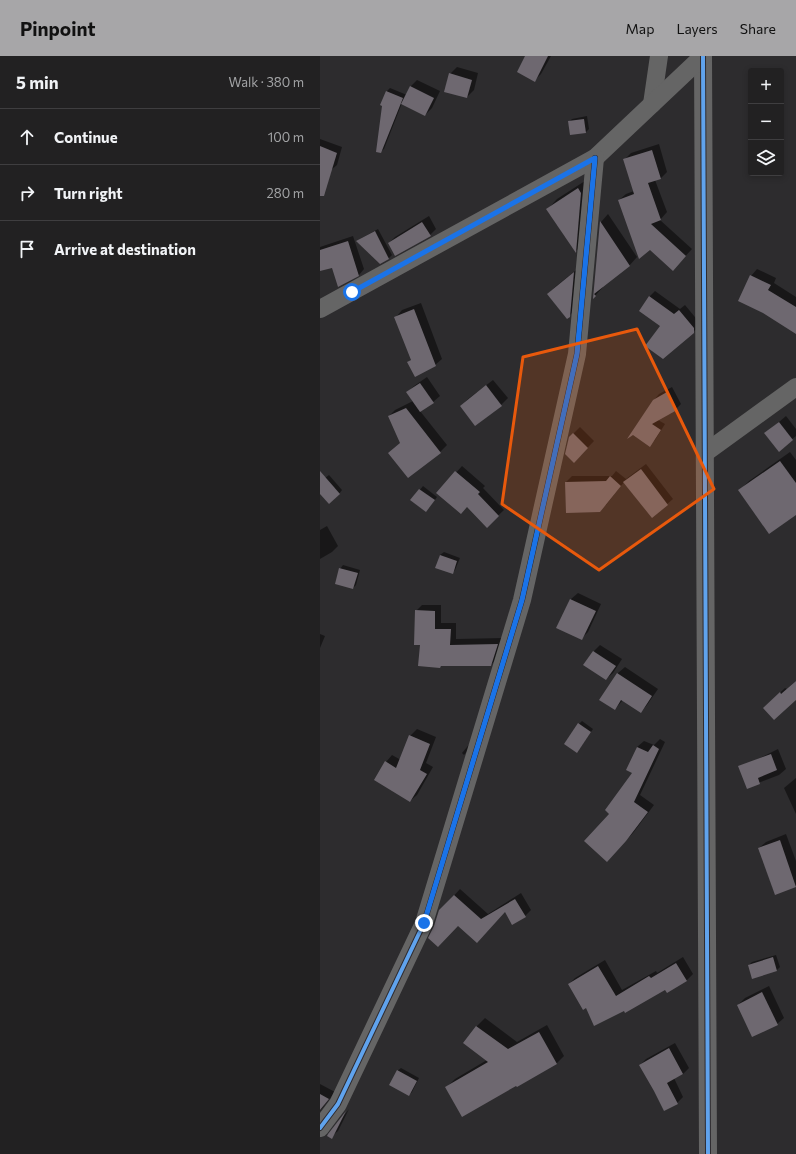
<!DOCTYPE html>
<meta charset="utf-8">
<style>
body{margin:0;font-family:Commissioner,sans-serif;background:#2e2e2f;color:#f1f3f6}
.controls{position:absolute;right:12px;top:12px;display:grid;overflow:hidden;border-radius:4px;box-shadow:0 2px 6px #0003}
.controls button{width:36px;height:36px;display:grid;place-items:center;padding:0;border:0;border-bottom:1px solid #3f3e40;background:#222122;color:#f1f3f6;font:20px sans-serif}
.stop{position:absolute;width:12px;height:12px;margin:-9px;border:3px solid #1a73e8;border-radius:50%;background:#fff}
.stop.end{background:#1a73e8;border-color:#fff;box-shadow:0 1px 4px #0008}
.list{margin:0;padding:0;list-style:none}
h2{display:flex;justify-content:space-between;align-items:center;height:52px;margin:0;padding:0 16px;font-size:17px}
h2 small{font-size:13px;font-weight:400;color:#a2a3a5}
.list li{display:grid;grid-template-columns:26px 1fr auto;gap:12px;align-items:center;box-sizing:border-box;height:56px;padding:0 16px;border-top:1px solid #3f3e40}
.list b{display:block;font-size:15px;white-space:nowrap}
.list em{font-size:13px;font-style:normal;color:#a2a3a5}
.icon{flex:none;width:22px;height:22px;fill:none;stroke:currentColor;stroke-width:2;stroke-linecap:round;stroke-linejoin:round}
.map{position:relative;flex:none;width:476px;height:1098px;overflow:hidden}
header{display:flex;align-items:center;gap:24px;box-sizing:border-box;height:56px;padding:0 20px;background:#a7a6a8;color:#111}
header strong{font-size:19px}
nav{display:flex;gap:22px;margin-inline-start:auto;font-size:14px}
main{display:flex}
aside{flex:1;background:#222122}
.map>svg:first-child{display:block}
</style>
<header>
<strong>Pinpoint</strong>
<nav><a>Map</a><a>Layers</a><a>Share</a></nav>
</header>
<main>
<aside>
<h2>5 min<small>Walk · 380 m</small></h2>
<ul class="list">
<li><svg class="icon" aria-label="ahead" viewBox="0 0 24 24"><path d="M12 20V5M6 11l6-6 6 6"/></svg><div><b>Continue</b></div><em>100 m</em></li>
<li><svg class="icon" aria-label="right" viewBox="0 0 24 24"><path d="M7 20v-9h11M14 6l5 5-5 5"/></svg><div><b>Turn right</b></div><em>280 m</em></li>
<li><svg class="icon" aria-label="arrive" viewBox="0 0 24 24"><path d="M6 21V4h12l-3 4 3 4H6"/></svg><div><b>Arrive at destination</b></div></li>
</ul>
</aside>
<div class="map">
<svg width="476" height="1098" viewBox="0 0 476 1098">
<rect width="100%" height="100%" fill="#2d2c2e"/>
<g fill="#0007">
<path d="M 206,0 L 231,0 L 221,18 L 214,25 Z"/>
<path d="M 137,11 L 158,17 L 154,34 L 147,41 L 130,18 Z"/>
<path d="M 97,24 L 120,35 L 112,52 L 105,59 L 82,47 L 64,93 L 60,96 L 67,35 L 70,32 L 87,39 L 91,30 Z"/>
<path d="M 267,60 L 269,73 L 266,76 L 249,66 L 252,63 Z"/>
<path d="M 0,83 L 22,91 L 17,109 L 11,114 L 0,111 Z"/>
<path d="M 339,88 L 347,116 L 341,122 L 335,124 L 347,156 L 340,164 L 372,193 L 359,207 L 299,144 L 306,138 L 314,135 L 304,104 L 311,97 Z"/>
<path d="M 268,123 L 265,186 L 256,195 L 228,153 L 237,143 Z"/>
<path d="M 288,158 L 317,201 L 309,210 L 283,230 L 283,231 L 274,241 L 281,166 Z"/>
<path d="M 109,160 L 116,173 L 110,179 L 69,187 L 75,181 Z"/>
<path d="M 58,173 L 72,199 L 69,202 L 37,185 L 40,183 Z"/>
<path d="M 33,180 L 44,213 L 39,219 L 12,210 L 0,214 L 0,191 Z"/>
<path d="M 260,211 L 256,253 L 249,260 L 228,238 L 235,231 Z"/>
<path d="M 437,213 L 456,222 L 454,227 L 476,241 L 476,277 L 443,256 L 431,220 Z"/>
<path d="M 335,235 L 360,253 L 365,249 L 379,266 L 379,270 L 373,276 L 341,269 L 329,241 Z"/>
<path d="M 101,247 L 122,303 L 115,309 L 88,306 L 92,303 L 76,261 L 82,254 Z"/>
<path d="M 107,321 L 120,340 L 113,346 L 100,355 L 127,389 L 120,396 L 69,397 L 81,387 L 69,360 L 75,354 L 93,345 L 88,336 L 94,330 Z"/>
<path d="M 173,324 L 188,342 L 181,349 L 156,369 L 141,350 L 148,343 Z"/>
<path d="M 352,331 L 361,348 L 356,353 L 338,364 L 345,368 L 335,384 L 329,389 L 334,344 L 339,338 Z"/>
<path d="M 466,360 L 476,373 L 476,380 L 459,394 L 445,378 Z"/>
<path d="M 260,371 L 274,385 L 254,406 L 250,381 Z"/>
<path d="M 470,396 L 476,404 L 476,457 L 420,434 L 429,425 Z"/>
<path d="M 326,408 L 353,443 L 333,460 L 304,426 L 286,449 L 246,426 L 252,420 L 292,420 L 296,415 L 306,423 Z"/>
<path d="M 142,410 L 165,430 L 163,432 L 184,454 L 167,470 L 148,450 L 118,437 Z"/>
<path d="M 9,419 L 22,434 L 19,438 L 0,436 L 0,426 Z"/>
<path d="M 103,430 L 117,441 L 109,452 L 92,444 Z"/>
<path d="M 7,470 L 18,490 L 12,496 L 0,503 L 0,474 Z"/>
<path d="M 124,496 L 140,502 L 135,514 L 132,517 L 120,499 Z"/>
<path d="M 23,509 L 40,514 L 36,529 L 33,532 L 20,513 Z"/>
<path d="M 258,537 L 281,548 L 268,576 L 261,583 L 238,572 L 251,543 Z"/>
<path d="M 102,549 L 121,549 L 121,567 L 136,567 L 136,583 L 183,582 L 177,602 L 171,609 L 122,609 L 120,611 L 101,588 L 96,555 Z"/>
<path d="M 0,578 L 5,580 L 0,592 Z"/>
<path d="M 280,589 L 302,603 L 293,617 L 286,623 L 274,595 Z"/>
<path d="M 305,611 L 338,633 L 327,649 L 321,656 L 303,644 L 295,653 L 281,644 L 298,617 Z"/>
<path d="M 476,625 L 476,643 L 444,652 L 465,632 L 467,633 Z"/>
<path d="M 262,665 L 273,673 L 260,692 L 259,668 Z"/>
<path d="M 97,673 L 116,681 L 106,707 L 113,711 L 97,739 L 90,745 L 66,706 L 72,699 L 81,704 L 90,680 Z"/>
<path d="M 340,683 L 345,686 L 320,739 L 334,749 L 313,777 L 293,798 L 290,757 L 314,717 L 317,691 L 324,685 L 334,689 Z"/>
<path d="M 152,685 L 150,692 L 144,699 L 142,697 Z"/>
<path d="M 458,693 L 466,713 L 459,719 L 427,731 L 428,708 Z"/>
<path d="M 476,722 L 476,758 L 464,732 Z"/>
<path d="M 466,778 L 476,805 L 476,830 L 455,838 L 439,792 L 446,786 Z"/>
<path d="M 140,833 L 168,858 L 201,837 L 211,854 L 205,860 L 185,855 L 163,880 L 120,855 Z"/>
<path d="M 456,899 L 460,911 L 457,914 L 433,921 L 429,909 L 432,906 Z"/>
<path d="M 363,901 L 373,918 L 367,924 L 347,936 L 345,933 L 305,954 L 267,951 L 249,928 L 255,922 L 285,904 L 302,934 L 336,915 L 337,917 Z"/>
<path d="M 449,930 L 464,962 L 457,968 L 418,949 L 425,942 Z"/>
<path d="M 165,962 L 197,986 L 227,969 L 244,1000 L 236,1008 L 127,1031 L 135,1023 L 167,1004 L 145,987 L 157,970 Z"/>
<path d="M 355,987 L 369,1012 L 363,1018 L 354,1022 L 363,1041 L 357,1047 L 320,1009 L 326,1003 Z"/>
<path d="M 81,1012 L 99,1022 L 92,1036 L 89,1039 L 77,1015 Z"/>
<path d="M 0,1028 L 15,1036 L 0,1055 Z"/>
<path d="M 29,1053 L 18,1075 L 11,1081 L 8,1080 Z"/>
</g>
<g fill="#6e6870">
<path d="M 205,0 L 228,0 L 215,26 L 197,16 Z"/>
<path d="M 129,17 L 152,24 L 147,42 L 124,36 Z"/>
<path d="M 90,30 L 114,42 L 105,60 L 81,48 Z"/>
<path d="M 66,35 L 83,42 L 61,97 L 56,96 L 62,50 L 60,49 Z"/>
<path d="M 264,63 L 266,77 L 250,79 L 248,65 Z"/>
<path d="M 0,90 L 17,97 L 4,140 L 0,140 Z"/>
<path d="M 332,94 L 341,123 L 328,127 L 341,164 L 331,168 L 366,200 L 353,215 L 330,194 L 319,203 L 298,144 L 314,138 L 303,103 Z"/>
<path d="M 258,132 L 261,137 L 256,197 L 226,153 Z"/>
<path d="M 280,165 L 310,210 L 274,238 L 276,240 L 273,243 Z"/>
<path d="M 102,166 L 111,180 L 75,200 L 68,187 Z"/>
<path d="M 55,175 L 69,203 L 60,208 L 36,185 Z"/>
<path d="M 28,185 L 39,220 L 18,231 L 12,212 L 0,215 L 0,194 Z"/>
<path d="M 254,216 L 250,261 L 247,263 L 227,238 Z"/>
<path d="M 430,219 L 451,229 L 448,234 L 476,251 L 476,278 L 443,257 L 418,245 Z"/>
<path d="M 329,240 L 354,258 L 359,254 L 374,272 L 374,277 L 343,303 L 325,290 L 340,270 L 319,255 Z"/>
<path d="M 94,253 L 116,310 L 95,321 L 87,306 L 91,304 L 74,261 Z"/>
<path d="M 100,327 L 114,347 L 100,356 L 86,336 Z"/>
<path d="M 166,329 L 182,350 L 155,370 L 140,350 Z"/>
<path d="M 347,336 L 357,354 L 332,368 L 341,374 L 330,391 L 313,379 L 307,383 L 333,344 Z"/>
<path d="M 86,352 L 121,397 L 88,422 L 68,397 L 80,387 L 68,360 Z"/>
<path d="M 459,366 L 473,384 L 459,396 L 444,377 Z"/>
<path d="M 253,377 L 268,392 L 254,407 L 245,398 L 249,381 Z"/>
<path d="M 460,405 L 476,427 L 476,459 L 449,478 L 418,434 Z"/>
<path d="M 321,413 L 348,449 L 332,462 L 303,426 Z"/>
<path d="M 0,415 L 20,438 L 9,448 L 0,438 Z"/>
<path d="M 135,415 L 160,436 L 158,438 L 179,460 L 167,472 L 147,451 L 141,458 L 116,437 Z"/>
<path d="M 290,420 L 301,430 L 280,456 L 246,457 L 245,426 L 286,425 Z"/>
<path d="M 99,433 L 115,444 L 106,456 L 90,444 Z"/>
<path d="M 120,499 L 137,505 L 133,518 L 115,512 Z"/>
<path d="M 19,512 L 38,517 L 33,533 L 15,528 Z"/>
<path d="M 250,543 L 276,555 L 262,584 L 236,572 Z"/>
<path d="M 95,554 L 115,555 L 115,573 L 131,573 L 130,589 L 178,588 L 171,610 L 121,610 L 120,612 L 98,610 L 100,589 L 94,589 Z"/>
<path d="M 273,595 L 296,610 L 286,624 L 263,609 Z"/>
<path d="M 297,617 L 332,640 L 321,657 L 301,644 L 295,654 L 279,644 Z"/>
<path d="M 476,625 L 476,644 L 454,664 L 443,652 L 460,636 L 461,638 Z"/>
<path d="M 258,667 L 271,676 L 257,697 L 244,688 Z"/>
<path d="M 89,679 L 110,688 L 100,714 L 107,718 L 90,746 L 54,724 L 65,705 L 76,712 Z"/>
<path d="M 333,689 L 339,693 L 314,746 L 328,756 L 306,785 L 287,806 L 264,785 L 289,758 L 285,754 L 312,717 L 306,714 L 317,691 L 328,696 Z"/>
<path d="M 451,698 L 457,714 L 438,722 L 440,728 L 427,733 L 418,710 Z"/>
<path d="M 460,784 L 476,831 L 455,839 L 438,792 Z"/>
<path d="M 134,839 L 161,863 L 195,843 L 206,861 L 192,869 L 185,856 L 157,887 L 138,870 L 118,891 L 108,882 L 114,870 L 119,854 Z"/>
<path d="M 453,901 L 457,915 L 432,923 L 428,909 Z"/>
<path d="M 356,907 L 367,925 L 347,937 L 345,934 L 305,957 L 304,955 L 274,970 L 266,952 L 263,954 L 248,928 L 278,910 L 296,940 L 329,920 L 331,922 Z"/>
<path d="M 442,936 L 458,969 L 432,981 L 417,949 Z"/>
<path d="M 156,970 L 188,993 L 219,976 L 237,1008 L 197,1031 L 196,1030 L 142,1061 L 125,1031 L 168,1006 L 143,987 Z"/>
<path d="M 349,992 L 363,1018 L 347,1027 L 358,1048 L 344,1055 L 334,1035 L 319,1009 Z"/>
<path d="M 77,1014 L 97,1025 L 89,1040 L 69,1029 Z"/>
<path d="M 0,1038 L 9,1043 L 0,1054 Z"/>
<path d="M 26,1055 L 12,1083 L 7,1080 L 8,1078 Z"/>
</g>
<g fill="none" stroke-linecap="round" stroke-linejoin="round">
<g stroke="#656565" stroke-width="18">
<path d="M 383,0 L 388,1098"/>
<path d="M 332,48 L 339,0"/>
<path d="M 0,253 L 275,102 L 383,0"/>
<path d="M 385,397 L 476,331"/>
<path d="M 0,1072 L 18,1048 L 104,867 L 202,544 L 257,298 L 275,102"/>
</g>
<g stroke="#2e2b2f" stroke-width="6">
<g id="cycleway">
<path d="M 383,0 L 388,1098"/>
<path d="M 0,1072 L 18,1048 L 104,867 L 202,544 L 257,298 L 275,102"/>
</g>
</g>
<use href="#cycleway" stroke="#60a3ed" stroke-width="4"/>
</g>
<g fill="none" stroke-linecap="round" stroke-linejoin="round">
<path stroke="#1a73e8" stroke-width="5" d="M 32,236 L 275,102 L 257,298 L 202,544 L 104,867"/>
</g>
<path fill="#e8590c" fill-opacity="0.2" stroke="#e8590c" stroke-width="3" stroke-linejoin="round" d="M 317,273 L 394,433 L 279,514 L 182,448 L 203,301 Z"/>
</svg>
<div class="controls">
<button>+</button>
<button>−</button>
<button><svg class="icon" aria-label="layers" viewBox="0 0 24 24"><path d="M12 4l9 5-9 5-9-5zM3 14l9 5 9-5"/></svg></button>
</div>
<div class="stop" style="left:32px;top:236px"></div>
<div class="stop end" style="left:104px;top:867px"></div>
</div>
</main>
